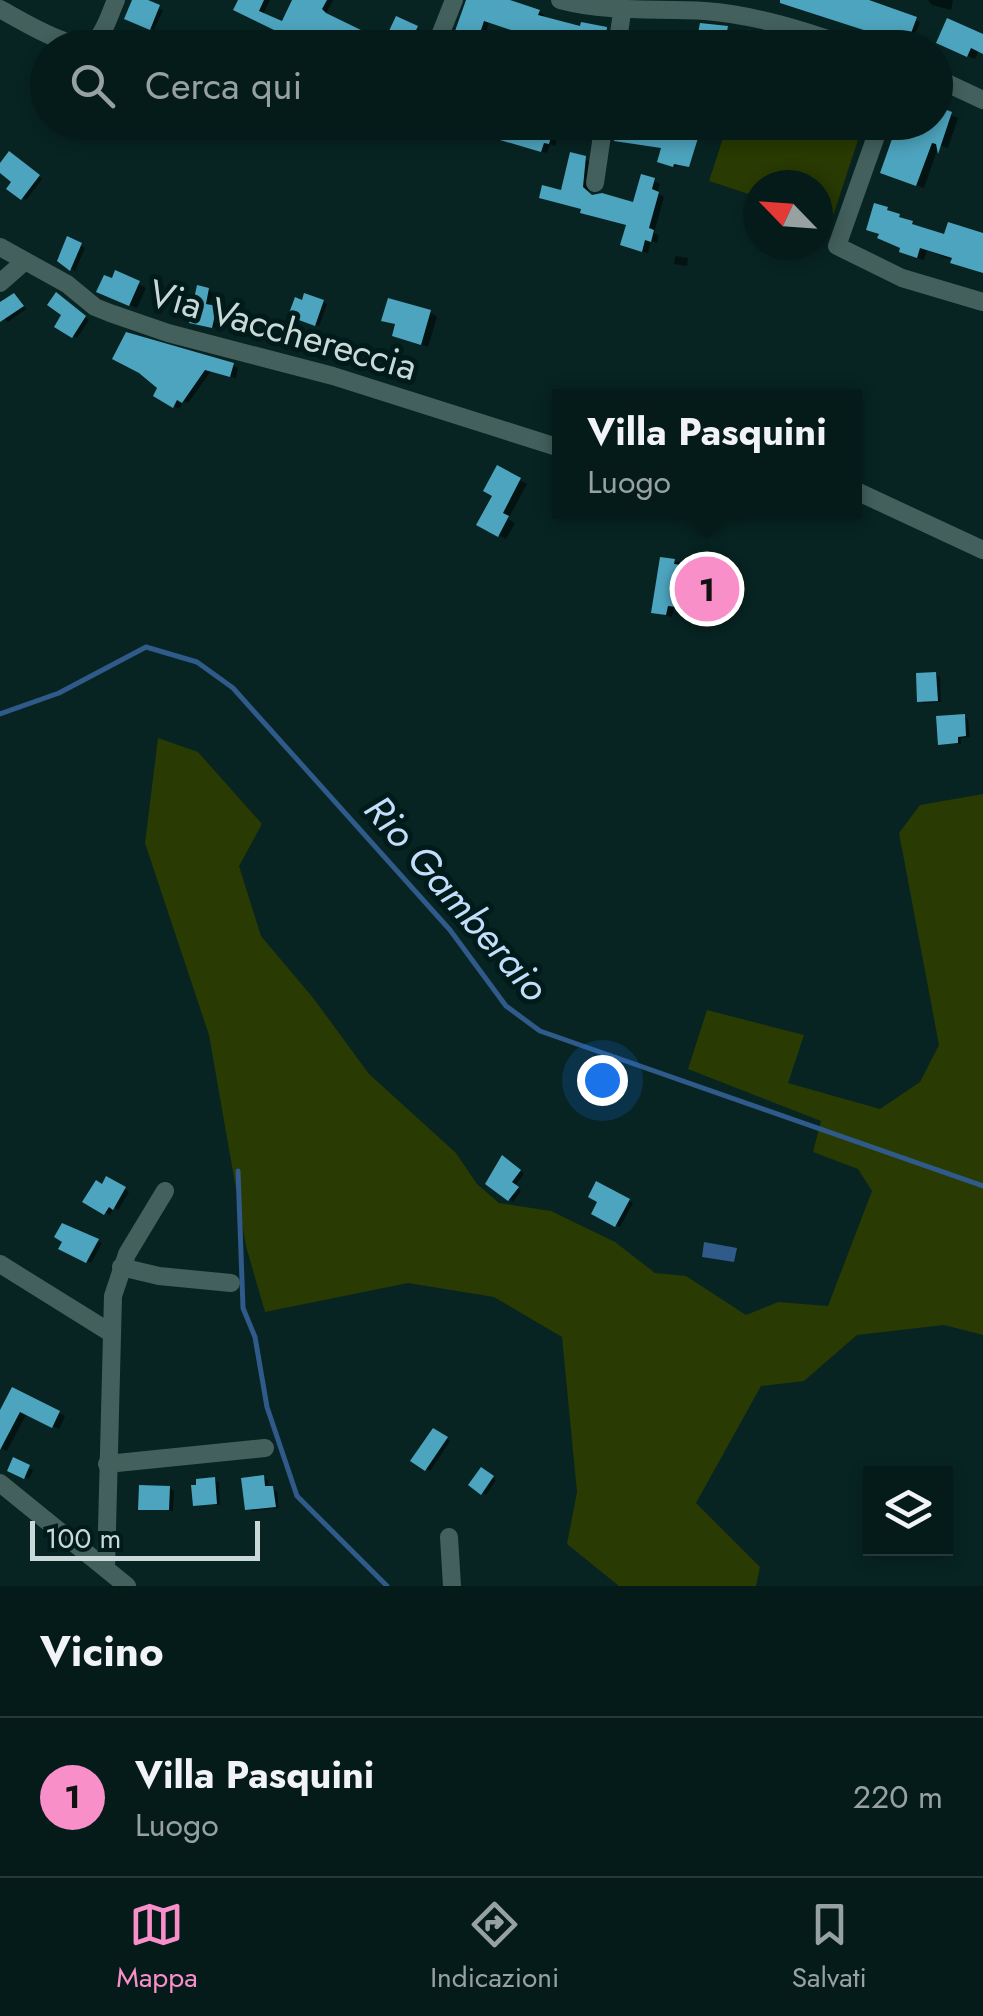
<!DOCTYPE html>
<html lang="it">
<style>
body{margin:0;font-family:Jost,sans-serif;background:#0e2423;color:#f1f3f6}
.controls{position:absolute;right:30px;bottom:30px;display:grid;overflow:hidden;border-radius:0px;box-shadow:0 5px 15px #0003}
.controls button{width:90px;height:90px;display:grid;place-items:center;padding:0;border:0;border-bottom:2px solid #263939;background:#051b1a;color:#f1f3f6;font:50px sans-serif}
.compass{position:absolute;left:743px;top:170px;width:90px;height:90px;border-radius:50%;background:#051b1a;box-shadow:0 5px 15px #0003;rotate:295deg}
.scale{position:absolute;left:30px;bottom:25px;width:230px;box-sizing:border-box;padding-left:10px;border:5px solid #c9d9d8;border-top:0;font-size:28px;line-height:35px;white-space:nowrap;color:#c9d9d8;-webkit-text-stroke:8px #001b19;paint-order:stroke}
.you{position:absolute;left:602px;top:1080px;width:35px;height:35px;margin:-25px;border:8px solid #fff;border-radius:50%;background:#1a73e8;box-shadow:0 0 0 15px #1a73e833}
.badge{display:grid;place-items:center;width:65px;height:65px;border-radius:50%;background:#f98fc9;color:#111;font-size:32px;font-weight:700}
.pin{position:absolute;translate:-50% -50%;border:5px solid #fff;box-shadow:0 2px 10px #0006}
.popup{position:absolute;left:552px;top:389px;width:310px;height:130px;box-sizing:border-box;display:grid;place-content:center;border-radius:0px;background:#051b1a;filter:drop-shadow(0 2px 8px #0005);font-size:32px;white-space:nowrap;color:#97a1a2}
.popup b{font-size:38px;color:#f1f3f6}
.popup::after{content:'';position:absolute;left:50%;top:100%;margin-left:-20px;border:20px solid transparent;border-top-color:#051b1a}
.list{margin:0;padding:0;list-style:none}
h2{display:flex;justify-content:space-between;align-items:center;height:130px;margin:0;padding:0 40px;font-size:42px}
h2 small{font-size:32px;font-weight:400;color:#97a1a2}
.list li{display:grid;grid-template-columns:65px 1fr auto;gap:30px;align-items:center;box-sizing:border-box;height:160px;padding:0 40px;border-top:2px solid #263939}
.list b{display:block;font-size:38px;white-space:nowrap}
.list p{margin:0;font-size:32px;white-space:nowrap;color:#97a1a2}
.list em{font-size:32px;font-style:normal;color:#97a1a2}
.icon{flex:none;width:55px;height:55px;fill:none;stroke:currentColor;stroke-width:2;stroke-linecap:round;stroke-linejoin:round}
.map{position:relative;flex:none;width:983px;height:1586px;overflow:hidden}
.search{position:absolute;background:#051b1a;box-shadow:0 5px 15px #0003;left:30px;right:30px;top:30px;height:110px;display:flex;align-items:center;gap:25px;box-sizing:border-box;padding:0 35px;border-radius:55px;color:#97a1a2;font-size:38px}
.sheet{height:290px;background:#051b1a}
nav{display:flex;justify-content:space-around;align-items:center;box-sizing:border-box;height:140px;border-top:2px solid #263939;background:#051b1a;font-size:28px;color:#97a1a2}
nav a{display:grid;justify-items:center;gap:5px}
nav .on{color:#f98fc9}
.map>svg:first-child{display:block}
</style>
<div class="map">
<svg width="983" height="1586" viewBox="0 0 983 1586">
<rect width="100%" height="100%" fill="#072422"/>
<g fill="#293a02">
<path d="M 748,29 L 807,47 L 741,47 Z"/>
<path d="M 728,123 L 805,123 L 858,140 L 831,222 L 818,218 L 818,185 L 758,185 L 758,197 L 709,181 Z"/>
<path d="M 158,738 L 198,752 L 262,824 L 239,866 L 261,936 L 314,999 L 369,1074 L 456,1153 L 477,1184 L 499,1203 L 551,1211 L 615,1242 L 655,1273 L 686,1276 L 746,1315 L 778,1302 L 828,1306 L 872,1191 L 858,1169 L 813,1152 L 821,1121 L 688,1069 L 707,1010 L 804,1035 L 788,1083 L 880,1109 L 920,1082 L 939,1045 L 899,833 L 920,805 L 983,794 L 983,1335 L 944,1325 L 857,1335 L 804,1381 L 761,1386 L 696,1503 L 760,1567 L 756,1586 L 619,1586 L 567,1544 L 577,1492 L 562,1337 L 494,1297 L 408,1283 L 265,1312 L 246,1246 L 209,1035 L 145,843 Z"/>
</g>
<path fill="#2f5a8a" d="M 704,1242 L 737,1248 L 734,1262 L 702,1257 Z"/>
<g fill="#0007">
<path d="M 134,0 L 163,10 L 154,30 L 127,18 Z"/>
<path d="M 240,0 L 270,0 L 263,15 L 283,25 L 295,0 L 333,0 L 326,14 L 366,36 L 361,48 L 338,48 L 339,44 L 317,33 L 306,48 L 301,48 L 274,34 L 277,30 Z"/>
<path d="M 468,0 L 505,0 L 539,12 L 544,15 L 543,18 L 582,29 L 606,29 L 612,32 L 610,48 L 511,48 L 517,31 L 489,22 L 481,48 L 451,48 Z"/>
<path d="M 787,0 L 855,0 L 920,22 L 911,45 L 790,5 Z"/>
<path d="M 928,0 L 953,0 L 951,10 L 932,5 Z"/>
<path d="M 397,19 L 422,31 L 414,48 L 384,48 Z"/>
<path d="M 702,26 L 732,31 L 728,48 L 697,48 Z"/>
<path d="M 983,36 L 983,52 L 979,50 L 975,59 L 946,46 Z"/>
<path d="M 936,109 L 958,118 L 948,148 L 939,145 L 924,188 L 891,176 L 936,122 Z"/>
<path d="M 532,122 L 559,132 L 555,146 L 550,144 L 547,153 L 499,139 L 495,128 L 477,123 Z"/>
<path d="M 620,122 L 633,122 L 634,127 L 680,143 L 687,122 L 701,122 L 686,166 L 678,165 L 678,167 L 664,163 L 664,148 Z"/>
<path d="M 9,155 L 42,179 L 26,200 L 10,189 L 15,181 L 0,170 Z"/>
<path d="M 585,159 L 591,162 L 588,192 L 594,197 L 634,205 L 654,181 L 660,184 L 657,193 L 664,197 L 654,233 L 659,236 L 657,243 L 651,241 L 648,253 L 628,248 L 628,226 L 588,215 L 584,209 L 542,197 L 563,193 Z"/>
<path d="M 887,210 L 919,228 L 946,237 L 983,235 L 983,273 L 927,250 L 924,260 L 909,255 L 903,248 L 869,229 Z"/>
<path d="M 68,239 L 85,248 L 75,271 L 60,260 Z"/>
<path d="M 675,256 L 688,258 L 687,266 L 674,264 Z"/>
<path d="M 117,273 L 146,288 L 137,308 L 106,295 Z"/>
<path d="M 208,290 L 213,293 L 209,307 L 221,311 L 217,328 L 196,324 Z"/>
<path d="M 14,295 L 26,309 L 8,322 L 0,314 L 0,305 Z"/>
<path d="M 61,298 L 89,320 L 77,338 L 57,326 L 64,314 Z"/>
<path d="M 323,302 L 327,304 L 319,326 L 295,318 Z"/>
<path d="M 430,312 L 437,317 L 428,347 L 395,335 L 398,325 L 384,319 Z"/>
<path d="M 127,335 L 233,365 L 238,368 L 236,378 L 211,371 L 188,403 L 184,401 L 179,409 L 156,395 L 160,387 Z"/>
<path d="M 498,468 L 527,484 L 508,519 L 515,523 L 506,539 L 479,525 L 495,495 Z"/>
<path d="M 674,561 L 736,577 L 731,615 L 674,608 L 672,617 L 654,612 Z"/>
<path d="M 936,675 L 940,677 L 941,702 L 924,703 L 920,701 Z"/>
<path d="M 964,716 L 968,719 L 970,737 L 961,738 L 961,744 L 940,743 Z"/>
<path d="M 507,1160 L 524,1174 L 515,1186 L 521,1191 L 513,1202 L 509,1199 Z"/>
<path d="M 107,1179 L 129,1192 L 118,1210 L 114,1207 L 110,1215 L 86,1201 Z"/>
<path d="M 597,1184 L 633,1203 L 620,1227 L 594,1213 L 601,1201 Z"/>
<path d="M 63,1226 L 102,1243 L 91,1263 L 61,1248 L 65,1241 Z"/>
<path d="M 13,1390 L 65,1416 L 59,1429 L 27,1413 L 7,1451 L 0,1448 L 0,1415 Z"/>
<path d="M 434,1431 L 450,1441 L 430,1471 L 414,1461 Z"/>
<path d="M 14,1461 L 33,1470 L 29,1479 L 10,1470 Z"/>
<path d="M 481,1470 L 496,1480 L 486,1495 L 471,1485 Z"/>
<path d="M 263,1478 L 268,1480 L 269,1489 L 277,1491 L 279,1508 L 252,1511 L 247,1509 Z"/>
<path d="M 214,1480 L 219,1482 L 220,1505 L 195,1504 Z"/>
<path d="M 169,1488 L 174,1491 L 173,1511 L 141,1508 Z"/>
</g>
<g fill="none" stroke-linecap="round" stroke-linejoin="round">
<g stroke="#2f5a8a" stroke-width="5">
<path d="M 0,714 L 59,693 L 146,647 L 197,662 L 233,688 L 450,930 L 506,1006 L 540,1031 L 983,1186"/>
<path d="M 238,1171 L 243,1308 L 255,1337 L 267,1407 L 297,1496 L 387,1586"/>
</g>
</g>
<g fill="#4da4be">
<path d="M 132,0 L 148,0 L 160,5 L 150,30 L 124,19 Z"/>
<path d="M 238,0 L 264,0 L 259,11 L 282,21 L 292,0 L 327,0 L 322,9 L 326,13 L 363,31 L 355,48 L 341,48 L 312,33 L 297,48 L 271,35 L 274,30 L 233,10 Z"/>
<path d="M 466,0 L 510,0 L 540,10 L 538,15 L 580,26 L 581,22 L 607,27 L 605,48 L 509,48 L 514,31 L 484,21 L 475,48 L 449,48 Z"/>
<path d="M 780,0 L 869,0 L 917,17 L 907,44 L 780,3 Z"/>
<path d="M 396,16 L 418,26 L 408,48 L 381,48 Z"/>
<path d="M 947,18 L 983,34 L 983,54 L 971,48 L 967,57 L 936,43 Z"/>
<path d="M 700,23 L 728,26 L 724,48 L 695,48 Z"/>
<path d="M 936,106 L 952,112 L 938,154 L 936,144 L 932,143 L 916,186 L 880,173 L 898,122 L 936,122 Z"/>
<path d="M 494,122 L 541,122 L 554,126 L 549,144 L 544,143 L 541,152 L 490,137 Z"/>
<path d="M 617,122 L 647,127 L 679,139 L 681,133 L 698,138 L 689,167 L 674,164 L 673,167 L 657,162 L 661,148 L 614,141 Z"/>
<path d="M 9,151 L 40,175 L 21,200 L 6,189 L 11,182 L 0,173 L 0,163 Z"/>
<path d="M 570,152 L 586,156 L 583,187 L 592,195 L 602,193 L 633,202 L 641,174 L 655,178 L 652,189 L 659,192 L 649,228 L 654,230 L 651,242 L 645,240 L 642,252 L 620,245 L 626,225 L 580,213 L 581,209 L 539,198 L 542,185 L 561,190 Z"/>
<path d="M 874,203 L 888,207 L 887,210 L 900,214 L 899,217 L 913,221 L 912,224 L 944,234 L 948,222 L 983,233 L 983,273 L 950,263 L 952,258 L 920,248 L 917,258 L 899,252 L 900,248 L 877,238 L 879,234 L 866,230 Z"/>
<path d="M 67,236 L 82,243 L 70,271 L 57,261 Z"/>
<path d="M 115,270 L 140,281 L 129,306 L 96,292 L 104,275 L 112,278 Z"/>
<path d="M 197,285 L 209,288 L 206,304 L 217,306 L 212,328 L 189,323 Z"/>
<path d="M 56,292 L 86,316 L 72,338 L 54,327 L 61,315 L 47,305 Z"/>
<path d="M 14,293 L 24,306 L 0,322 L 0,302 Z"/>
<path d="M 304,293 L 324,300 L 315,326 L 288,316 L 295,297 L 302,300 Z"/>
<path d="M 388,298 L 431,310 L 421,345 L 392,336 L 395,324 L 381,321 Z"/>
<path d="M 126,332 L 234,363 L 230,377 L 205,370 L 182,403 L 177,400 L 173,408 L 153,396 L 157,388 L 139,373 L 112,359 Z"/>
<path d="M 497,465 L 521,478 L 503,513 L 509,516 L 498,537 L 476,525 L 492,496 L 483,491 Z"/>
<path d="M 660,557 L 675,559 L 674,564 L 730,571 L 725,613 L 668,606 L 666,615 L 651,613 Z"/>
<path d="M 936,672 L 938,701 L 917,702 L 916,673 Z"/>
<path d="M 965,714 L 966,736 L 958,737 L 958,743 L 938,745 L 936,716 Z"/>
<path d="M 502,1155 L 521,1170 L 512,1182 L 519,1187 L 508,1201 L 485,1184 Z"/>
<path d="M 106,1176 L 126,1187 L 113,1210 L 109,1207 L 104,1215 L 82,1202 L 96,1180 L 102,1184 Z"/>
<path d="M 596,1181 L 630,1199 L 615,1227 L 591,1214 L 597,1202 L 588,1197 Z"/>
<path d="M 62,1223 L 99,1239 L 86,1263 L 58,1249 L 62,1242 L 54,1237 Z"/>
<path d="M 12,1387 L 60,1411 L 52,1428 L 20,1412 L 0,1450 L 0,1410 Z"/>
<path d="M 433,1428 L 448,1437 L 425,1471 L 410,1461 Z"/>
<path d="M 13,1457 L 30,1465 L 24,1479 L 7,1471 Z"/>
<path d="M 481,1467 L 494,1476 L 481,1495 L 468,1485 Z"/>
<path d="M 264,1475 L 265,1486 L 273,1486 L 276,1507 L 245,1510 L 241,1478 Z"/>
<path d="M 215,1477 L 217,1504 L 193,1506 L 191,1485 L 196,1485 L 196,1479 Z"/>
<path d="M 139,1485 L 170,1486 L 169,1510 L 138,1510 Z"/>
</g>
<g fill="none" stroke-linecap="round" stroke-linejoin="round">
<g stroke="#43605d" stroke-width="18">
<path d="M 560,0 C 609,13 656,8 705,11 C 757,15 806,31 854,48"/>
<path d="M 0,9 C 19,19 75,55 94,42 C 105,33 110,13 116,0"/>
<path d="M 435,48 L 454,0"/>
<path d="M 617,48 L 622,12"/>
<path d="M 936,78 L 983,100"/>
<path d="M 881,122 L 837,246 L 902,278 L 983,302"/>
<path d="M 595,183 L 604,122"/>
<path d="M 0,247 L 67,284 L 95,307 L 110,313 L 168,333 L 333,376 L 560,448"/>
<path d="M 0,283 L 25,261"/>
<path d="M 854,490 L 983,550"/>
<path d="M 0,1264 L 111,1333"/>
<path d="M 121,1267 L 159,1276 L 231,1283"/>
<path d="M 107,1464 L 265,1448"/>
<path d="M 0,1483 L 127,1586"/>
<path d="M 449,1537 L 452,1586"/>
<path d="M 106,1568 L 113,1296 L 127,1254 L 165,1191"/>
</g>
</g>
<g text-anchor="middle" stroke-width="10" stroke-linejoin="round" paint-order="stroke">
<g font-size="38" fill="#c9d9d8" stroke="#001b19">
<text transform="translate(283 330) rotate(16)" y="13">Via Vacchereccia</text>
</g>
<g font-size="40" font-style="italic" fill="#c4ddfa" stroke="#001b19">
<text transform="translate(457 898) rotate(49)" y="14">Rio Gamberaio</text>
</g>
</g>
</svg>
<div class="controls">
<button><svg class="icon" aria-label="layers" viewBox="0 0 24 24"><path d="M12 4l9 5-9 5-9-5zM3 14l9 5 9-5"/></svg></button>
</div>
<svg class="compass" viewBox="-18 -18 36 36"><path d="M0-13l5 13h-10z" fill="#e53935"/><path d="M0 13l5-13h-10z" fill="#97a1a2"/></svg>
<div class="scale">100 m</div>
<div class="you"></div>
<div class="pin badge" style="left:707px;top:589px">1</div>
<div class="popup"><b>Villa Pasquini</b>Luogo</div>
<div class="search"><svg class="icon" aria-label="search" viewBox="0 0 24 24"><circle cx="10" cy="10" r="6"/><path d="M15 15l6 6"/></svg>Cerca qui</div>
</div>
<section class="sheet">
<h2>Vicino<small></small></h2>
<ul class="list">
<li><span class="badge">1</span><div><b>Villa Pasquini</b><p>Luogo</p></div><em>220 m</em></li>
</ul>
</section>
<nav>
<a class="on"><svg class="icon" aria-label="map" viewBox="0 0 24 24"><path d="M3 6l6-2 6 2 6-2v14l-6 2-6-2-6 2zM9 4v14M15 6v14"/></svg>Mappa</a>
<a><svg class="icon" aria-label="directions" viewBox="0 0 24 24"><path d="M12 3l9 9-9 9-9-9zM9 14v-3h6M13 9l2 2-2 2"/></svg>Indicazioni</a>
<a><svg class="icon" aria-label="saved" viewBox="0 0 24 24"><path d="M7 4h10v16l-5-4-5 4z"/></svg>Salvati</a>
</nav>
